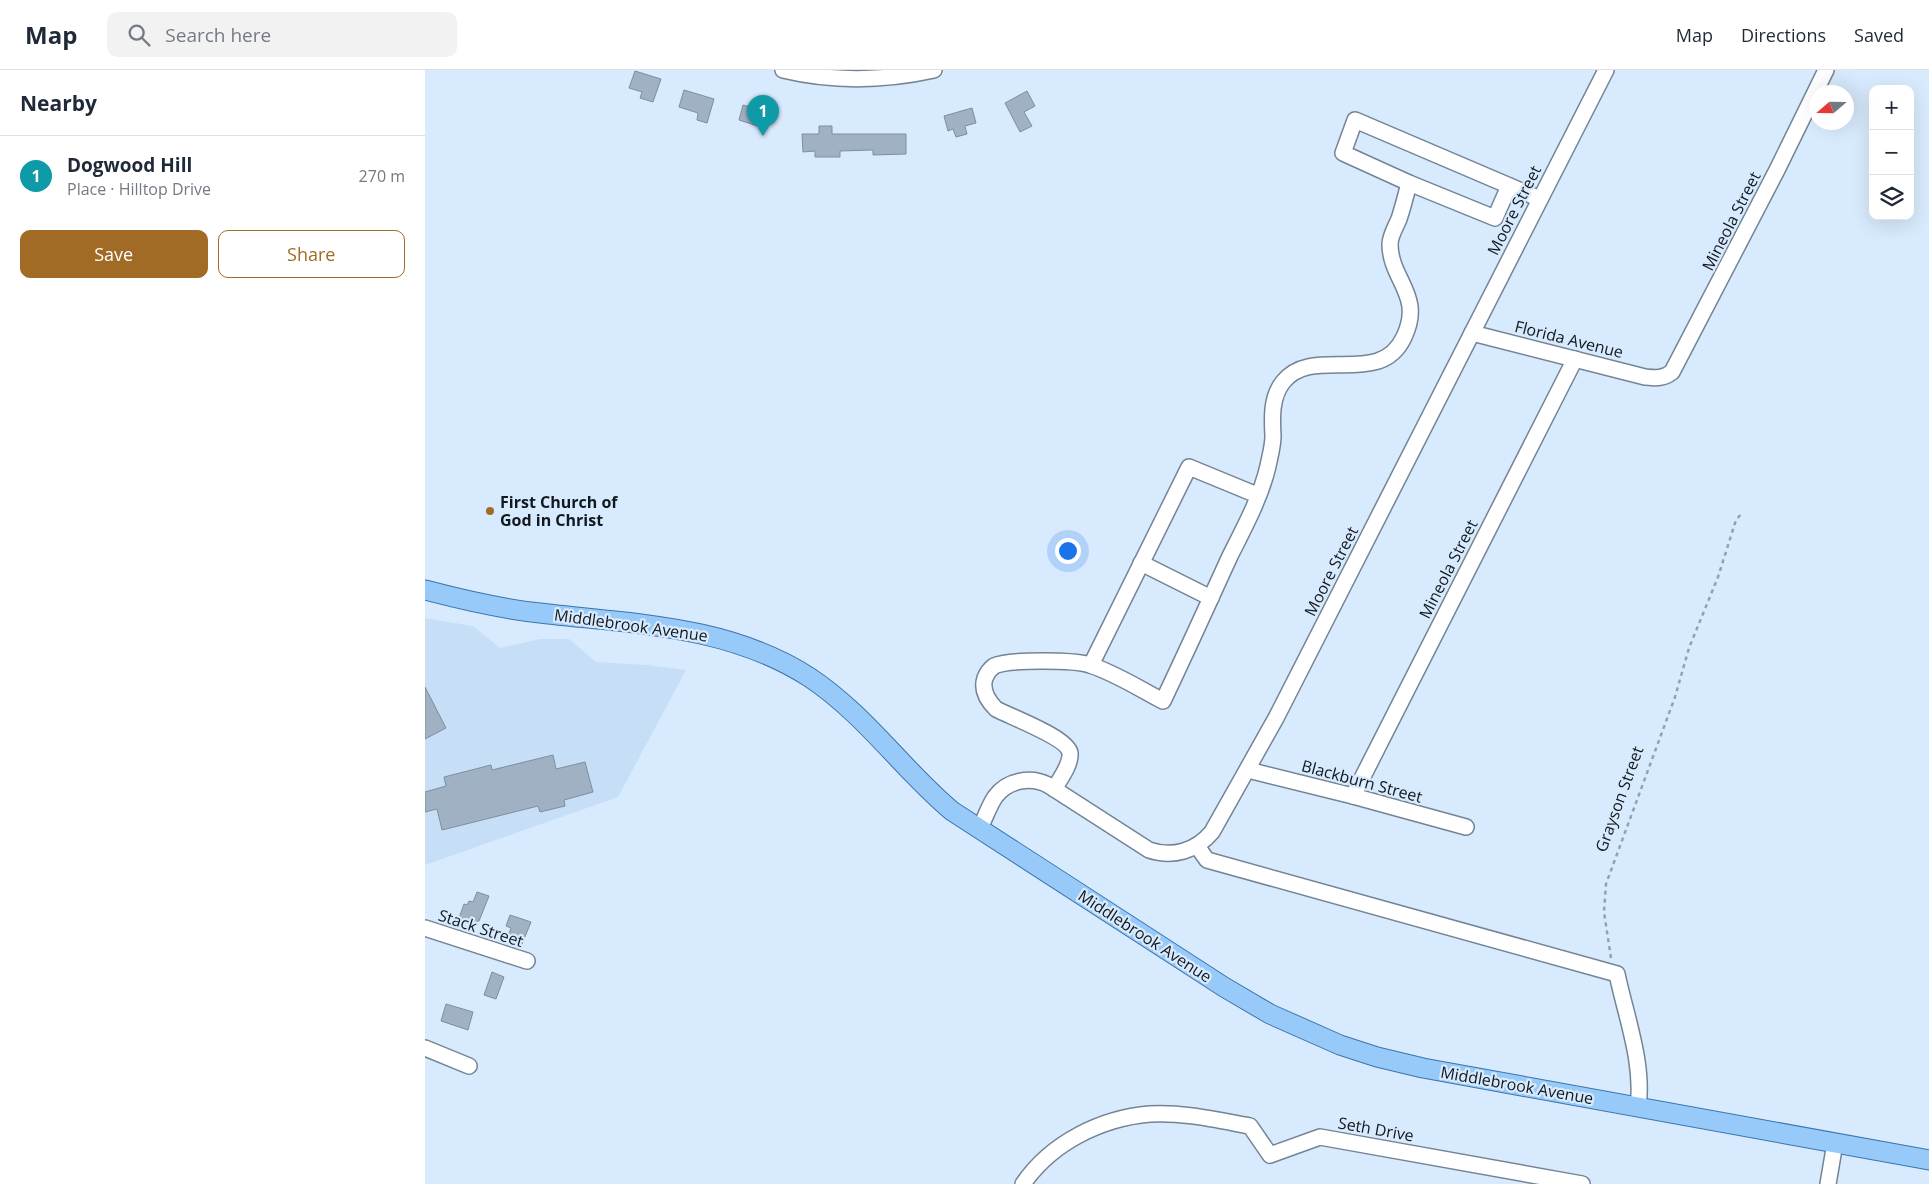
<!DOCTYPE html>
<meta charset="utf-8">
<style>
body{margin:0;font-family:"Open Sans",sans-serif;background:#f2f2f3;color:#1f2937}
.controls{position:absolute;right:15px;top:15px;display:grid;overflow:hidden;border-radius:10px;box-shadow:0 5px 20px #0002}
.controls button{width:45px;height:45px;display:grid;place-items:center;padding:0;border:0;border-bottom:1px solid #e0e1e3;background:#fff;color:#1f2937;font:25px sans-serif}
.compass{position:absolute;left:1384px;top:15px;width:45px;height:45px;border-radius:50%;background:#fff;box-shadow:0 5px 20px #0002;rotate:250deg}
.you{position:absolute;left:642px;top:480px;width:18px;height:18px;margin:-12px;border:4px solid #fff;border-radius:50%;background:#1a73e8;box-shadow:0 0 0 8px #1a73e833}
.badge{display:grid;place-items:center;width:32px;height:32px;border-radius:50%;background:#a16b25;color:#fff;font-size:16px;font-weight:700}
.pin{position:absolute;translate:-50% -41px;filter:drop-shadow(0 1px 2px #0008)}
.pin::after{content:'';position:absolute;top:26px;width:18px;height:15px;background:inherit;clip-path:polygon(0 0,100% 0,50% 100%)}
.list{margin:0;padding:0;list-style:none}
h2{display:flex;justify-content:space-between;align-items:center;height:65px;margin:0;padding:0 20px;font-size:21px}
h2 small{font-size:16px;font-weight:400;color:#747a83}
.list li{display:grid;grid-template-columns:32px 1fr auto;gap:15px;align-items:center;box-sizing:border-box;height:80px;padding:0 20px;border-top:1px solid #e0e1e3}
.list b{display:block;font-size:19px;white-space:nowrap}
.list p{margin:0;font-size:16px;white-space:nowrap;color:#747a83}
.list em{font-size:16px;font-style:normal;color:#747a83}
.actions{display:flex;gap:10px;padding:15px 20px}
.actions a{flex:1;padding:11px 0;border:1px solid #a16b25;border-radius:10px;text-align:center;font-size:18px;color:#a16b25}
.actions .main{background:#a16b25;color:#fff}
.icon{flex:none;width:28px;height:28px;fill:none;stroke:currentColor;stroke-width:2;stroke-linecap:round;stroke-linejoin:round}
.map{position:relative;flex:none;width:1504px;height:1114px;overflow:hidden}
header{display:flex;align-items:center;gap:30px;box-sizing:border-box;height:70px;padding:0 25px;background:#fff;border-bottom:1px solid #e0e1e3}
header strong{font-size:24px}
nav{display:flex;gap:28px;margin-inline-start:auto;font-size:18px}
.search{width:350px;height:45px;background:#f2f2f3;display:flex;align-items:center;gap:12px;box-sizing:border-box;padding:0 18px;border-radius:10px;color:#747a83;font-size:19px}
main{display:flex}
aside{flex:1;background:#fff}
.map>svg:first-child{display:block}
</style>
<header>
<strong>Map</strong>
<div class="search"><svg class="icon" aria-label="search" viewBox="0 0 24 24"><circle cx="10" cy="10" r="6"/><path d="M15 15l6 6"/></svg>Search here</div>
<nav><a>Map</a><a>Directions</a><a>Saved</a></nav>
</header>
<main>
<aside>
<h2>Nearby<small></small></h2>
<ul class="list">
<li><span class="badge" style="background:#0f9aa8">1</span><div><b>Dogwood Hill</b><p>Place · Hilltop Drive</p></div><em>270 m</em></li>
</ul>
<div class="actions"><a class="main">Save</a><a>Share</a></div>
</aside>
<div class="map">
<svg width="1504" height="1114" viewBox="0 0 1504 1114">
<rect width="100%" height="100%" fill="#d8eafd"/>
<path fill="#c7def7" d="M 0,548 L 48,556 L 75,578 L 115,569 L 144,569 L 171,592 L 222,595 L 261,600 L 193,727 L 0,795 Z"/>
<g fill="#a0b1c3" stroke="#7e8e9f">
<path d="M 210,1 L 236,9 L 228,32 L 215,28 L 217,22 L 204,18 Z"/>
<path d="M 259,20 L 289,29 L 282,53 L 272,50 L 273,43 L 254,37 Z"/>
<path d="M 602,21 L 610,36 L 599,42 L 607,56 L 595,62 L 580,33 Z"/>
<path d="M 318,35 L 347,43 L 342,59 L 314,50 Z"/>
<path d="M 547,38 L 551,53 L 540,56 L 542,64 L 531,67 L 528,59 L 523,61 L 519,46 Z"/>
<path d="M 394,56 L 407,56 L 407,64 L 481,64 L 481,84 L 448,85 L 448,80 L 415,81 L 415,87 L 390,87 L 390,81 L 378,82 L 377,64 L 394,64 Z"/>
<path d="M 0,617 L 21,658 L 0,669 Z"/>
<path d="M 128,685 L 131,699 L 160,692 L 168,722 L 139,730 L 140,736 L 115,742 L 113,736 L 17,760 L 12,739 L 0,742 L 0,722 L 21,716 L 19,707 L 66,695 L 67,700 Z"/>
<path d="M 52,822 L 64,826 L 54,851 L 53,851 L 51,855 L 34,848 L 39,834 L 42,835 L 44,831 L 48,832 Z"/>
<path d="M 85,845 L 106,852 L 97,874 L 93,873 L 92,876 L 81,872 L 86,858 L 81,856 Z"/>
<path d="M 67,902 L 79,907 L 71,929 L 59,925 Z"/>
<path d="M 21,934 L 48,942 L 43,960 L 16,951 Z"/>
</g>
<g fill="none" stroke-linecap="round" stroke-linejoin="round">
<g stroke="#748495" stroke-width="18">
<g id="minor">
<path d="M 358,0 C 408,12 459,11 509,0"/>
<path d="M 984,113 L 1070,148 L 1084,116"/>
<path d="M 1047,263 L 1220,307 C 1231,308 1238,309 1247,302 L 1352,100 L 1401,0"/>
<path d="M 716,493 L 786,528"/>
<path d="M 666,595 L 764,397 L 832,425"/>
<path d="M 823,700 L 928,726 L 1041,757"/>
<path d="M 629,719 C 635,709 646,695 645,683 C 643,668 586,647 571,639 C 563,631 556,620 560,608 C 562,603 565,599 569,596 C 583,589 651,590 665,595 C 690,603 715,619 738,631 C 761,583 783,534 805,486 C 819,458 836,427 843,396 C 845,386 848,376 848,366 C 847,348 846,327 858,312 C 888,274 955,319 979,267 C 999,225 965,210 965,174 C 965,166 971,156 974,149 C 978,137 981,125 984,113 L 918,83 L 930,50 L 1115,129"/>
<path d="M 928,726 L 1150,289"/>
<path d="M 555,758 C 560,748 564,736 570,727 C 582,710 606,706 623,715 L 724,780 C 748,788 771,781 787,762 L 851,648 L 1181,0"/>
<path d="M 772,776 L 782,790 L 1192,904 C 1201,947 1219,993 1213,1037"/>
<path d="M 0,858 L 102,891"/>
<path d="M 0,978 L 44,996"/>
<path d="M 598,1114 C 626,1073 676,1048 725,1044 C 758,1042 792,1050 825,1056 L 845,1085 L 895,1067 L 1157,1114"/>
<path d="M 1403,1114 L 1410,1073"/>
</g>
</g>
<g stroke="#3b74aa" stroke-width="21">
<path id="major" d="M 0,520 C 38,530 76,539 115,543 C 207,554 303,555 384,607 C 440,644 477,699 527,741 L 799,917 L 845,944 L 915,975 L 952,987 L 998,998 L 1504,1090"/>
</g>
<path stroke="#93a1af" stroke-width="2.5" stroke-dasharray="4 4" stroke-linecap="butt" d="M 1186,888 L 1179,842 L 1181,814 L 1250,627 L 1264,578 L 1293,507 L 1311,450 L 1317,443"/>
<use href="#minor" stroke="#fff" stroke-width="15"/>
<use href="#major" stroke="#97caf9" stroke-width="19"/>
</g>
<circle fill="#a16b25" stroke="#d8eafd" stroke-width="2" cx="65" cy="441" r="5"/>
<g text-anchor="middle" stroke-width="4.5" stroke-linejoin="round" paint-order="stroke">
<g font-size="16" fill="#11181e" stroke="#d8eafd">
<text transform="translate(1089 140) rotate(-63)" y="6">Moore Street</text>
<text transform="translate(1306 151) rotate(-63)" y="6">Mineola Street</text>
<text transform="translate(1144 269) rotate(14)" y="6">Florida Avenue</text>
<text transform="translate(1023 499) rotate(-63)" y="6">Mineola Street</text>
<text transform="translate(906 501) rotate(-63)" y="6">Moore Street</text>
<text transform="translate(206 555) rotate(8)" y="6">Middlebrook Avenue</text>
<text transform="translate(937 711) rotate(15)" y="6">Blackburn Street</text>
<text transform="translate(1194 729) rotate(-70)" y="6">Grayson Street</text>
<text transform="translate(56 858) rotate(18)" y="6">Stack Street</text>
<text transform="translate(720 866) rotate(33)" y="6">Middlebrook Avenue</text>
<text transform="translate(1092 1015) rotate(10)" y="6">Middlebrook Avenue</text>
<text transform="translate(951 1059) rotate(10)" y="6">Seth Drive</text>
</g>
<g font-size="16" font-weight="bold" fill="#11181e" stroke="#d8eafd" text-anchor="start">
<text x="75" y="438">First Church of<tspan x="75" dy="18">God in Christ</tspan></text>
</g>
</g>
</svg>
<div class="controls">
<button>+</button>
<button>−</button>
<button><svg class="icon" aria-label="layers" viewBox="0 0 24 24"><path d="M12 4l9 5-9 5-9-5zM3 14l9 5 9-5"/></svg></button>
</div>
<svg class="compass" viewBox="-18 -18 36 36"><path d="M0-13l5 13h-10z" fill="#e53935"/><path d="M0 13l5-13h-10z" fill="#747a83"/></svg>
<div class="you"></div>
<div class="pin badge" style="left:338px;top:66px;background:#0f9aa8">1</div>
</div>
</main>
